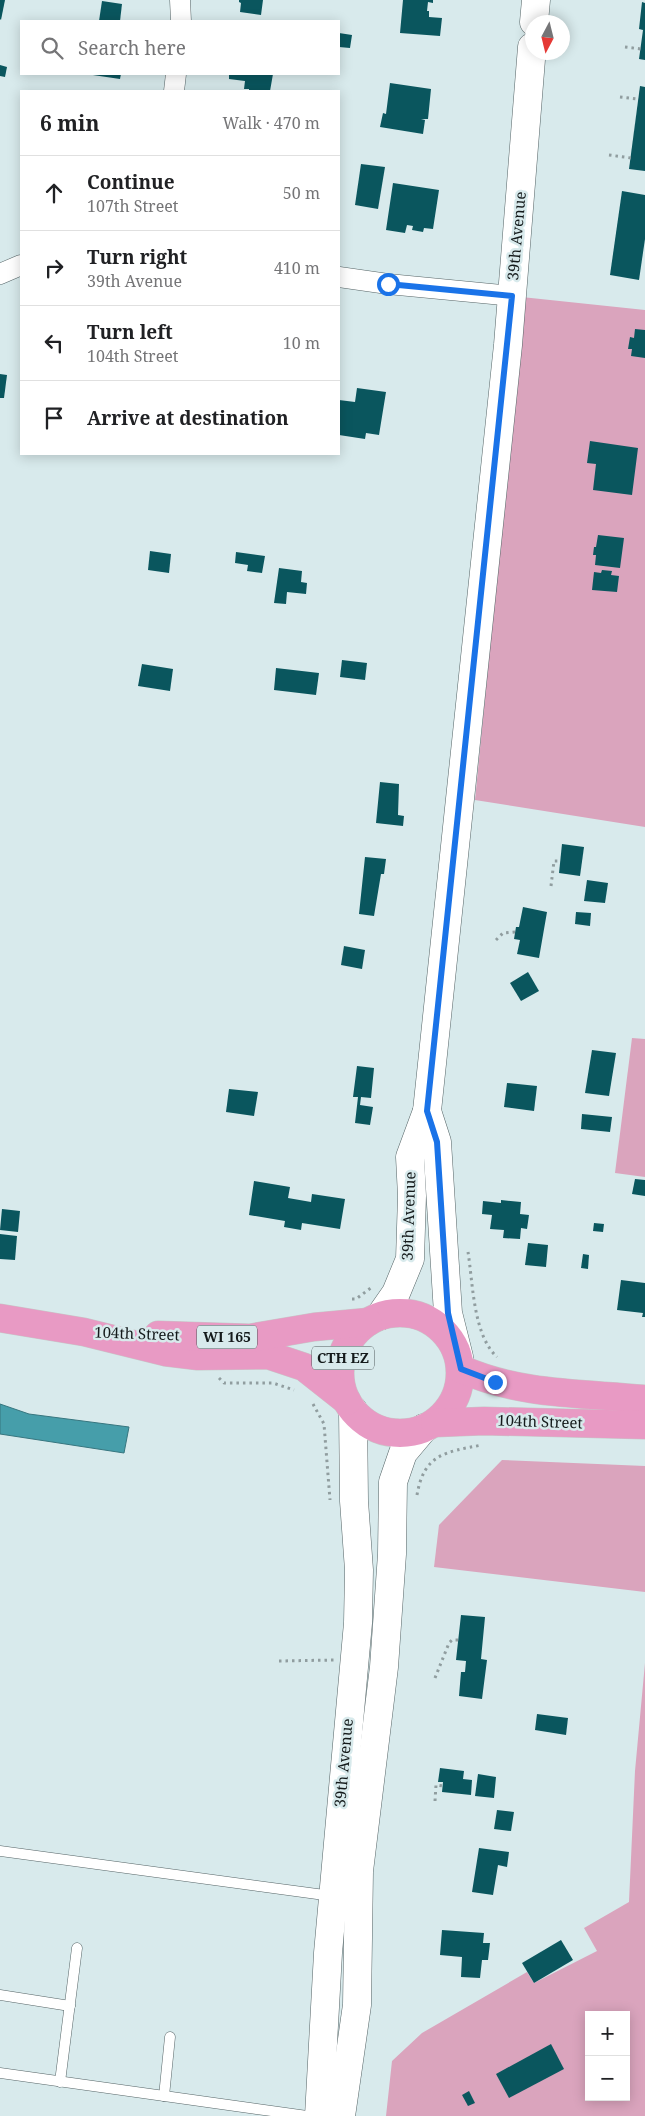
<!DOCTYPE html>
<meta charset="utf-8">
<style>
body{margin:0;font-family:"Noto Serif",serif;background:#f6f6f6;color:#202124}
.controls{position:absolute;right:15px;bottom:15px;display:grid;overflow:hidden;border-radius:0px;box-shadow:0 2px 12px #0003}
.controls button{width:45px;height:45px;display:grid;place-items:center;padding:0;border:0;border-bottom:1px solid #e0e0e0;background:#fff;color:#202124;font:25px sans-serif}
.compass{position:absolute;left:525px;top:15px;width:45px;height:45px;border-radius:50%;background:#fff;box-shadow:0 2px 12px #0003;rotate:187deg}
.stop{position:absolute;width:15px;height:15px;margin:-11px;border:4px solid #1a73e8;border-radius:50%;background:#fff}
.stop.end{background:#1a73e8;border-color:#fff;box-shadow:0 1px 5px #0008}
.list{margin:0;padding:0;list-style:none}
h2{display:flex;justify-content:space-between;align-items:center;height:65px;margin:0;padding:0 20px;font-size:21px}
h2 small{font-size:16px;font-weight:400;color:#757577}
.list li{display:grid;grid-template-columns:32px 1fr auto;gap:15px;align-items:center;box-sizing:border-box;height:75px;padding:0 20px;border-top:1px solid #e0e0e0}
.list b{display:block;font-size:19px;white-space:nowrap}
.list p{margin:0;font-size:16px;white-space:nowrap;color:#757577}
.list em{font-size:16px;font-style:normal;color:#757577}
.icon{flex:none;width:28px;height:28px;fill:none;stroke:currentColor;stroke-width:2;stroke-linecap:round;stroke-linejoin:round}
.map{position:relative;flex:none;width:645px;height:2116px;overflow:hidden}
.search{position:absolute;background:#fff;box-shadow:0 2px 12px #0003;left:20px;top:20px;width:320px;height:55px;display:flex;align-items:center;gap:12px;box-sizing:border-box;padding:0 18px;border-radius:0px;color:#757577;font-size:19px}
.panel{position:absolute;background:#fff;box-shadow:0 2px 12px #0003;left:20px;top:90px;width:320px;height:365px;border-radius:0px}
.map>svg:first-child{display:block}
</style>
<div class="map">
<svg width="645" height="2116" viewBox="0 0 645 2116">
<rect width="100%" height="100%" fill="#d8eaec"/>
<g fill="#daa4bd" fill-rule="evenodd">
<path d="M 512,296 L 645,310 L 645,827 L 475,800 L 487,677 Z"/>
<path d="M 632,1038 L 645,1039 L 645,1177 L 615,1173 Z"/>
<path d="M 502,1460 L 645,1466 L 645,1592 L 434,1567 L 439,1525 Z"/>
<path d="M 645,1663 L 645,2116 L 386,2116 L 392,2061 L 422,2033 L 527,1972 L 534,1983 L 597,1951 L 584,1928 L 629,1902 L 635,1771 ZM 589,2015 L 626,2015 L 626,2097 L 589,2097 Z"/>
</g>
<path fill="#469eaa" stroke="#37767f" d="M 0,1404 L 29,1414 L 129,1427 L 124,1453 L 0,1434 Z"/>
<g fill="#0a565e">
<path d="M 0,0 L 5,0 L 1,20 L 0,19 Z"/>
<path d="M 239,0 L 263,0 L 261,15 L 240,12 L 241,3 L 239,2 Z"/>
<path d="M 403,0 L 433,0 L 433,3 L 428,2 L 427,11 L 429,11 L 429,17 L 442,18 L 440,36 L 400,33 Z"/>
<path d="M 102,1 L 122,4 L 120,21 L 99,21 Z"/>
<path d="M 642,2 L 645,3 L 645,60 L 639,59 L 643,30 L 639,29 Z"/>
<path d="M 339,33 L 352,35 L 350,48 L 339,47 Z"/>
<path d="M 0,65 L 7,67 L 5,77 L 0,76 Z"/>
<path d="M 86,74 L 121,74 L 120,79 Z"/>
<path d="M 229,74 L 273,74 L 270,91 L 249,91 L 249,89 L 244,89 L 245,81 L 229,79 Z"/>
<path d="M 390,83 L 431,89 L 428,119 L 421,119 L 425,120 L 423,134 L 380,127 L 383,113 L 386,114 Z"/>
<path d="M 640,86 L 645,87 L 645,171 L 629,169 Z"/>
<path d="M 361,164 L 385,167 L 378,209 L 355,205 Z"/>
<path d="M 393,183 L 439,190 L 433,229 L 424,228 L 423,232 L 412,230 L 413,226 L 407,225 L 405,233 L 386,230 Z"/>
<path d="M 622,191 L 645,195 L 645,239 L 639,280 L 610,275 Z"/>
<path d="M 635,329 L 645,330 L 645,358 L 631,356 L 632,349 L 628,349 L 630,337 L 634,338 Z"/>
<path d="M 0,374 L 7,375 L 4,398 L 0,398 Z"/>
<path d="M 357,388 L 386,392 L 379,435 L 366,433 L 365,439 L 339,435 L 339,400 L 355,402 Z"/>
<path d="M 590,441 L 638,448 L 632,495 L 593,490 L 596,464 L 587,463 Z"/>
<path d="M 598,535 L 624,538 L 620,568 L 595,565 L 596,555 L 593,555 L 594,547 L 596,547 Z"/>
<path d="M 150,551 L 171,554 L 169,573 L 148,570 Z"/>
<path d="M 236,552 L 265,556 L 262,573 L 247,571 L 248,565 L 235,563 Z"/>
<path d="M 279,568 L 302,571 L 301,582 L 307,583 L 306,594 L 287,592 L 286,604 L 274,603 Z"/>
<path d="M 602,570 L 612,571 L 611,575 L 619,576 L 617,592 L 592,590 L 594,572 L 601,573 Z"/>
<path d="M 342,660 L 367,663 L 365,680 L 340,677 Z"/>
<path d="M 142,664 L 173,669 L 170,691 L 138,686 Z"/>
<path d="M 276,668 L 319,673 L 316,695 L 274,690 Z"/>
<path d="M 380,782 L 399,784 L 398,815 L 404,816 L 403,826 L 376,823 Z"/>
<path d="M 562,844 L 584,847 L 580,876 L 559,873 Z"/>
<path d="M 365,857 L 386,859 L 384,874 L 381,874 L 374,916 L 359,914 Z"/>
<path d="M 587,880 L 608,883 L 605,903 L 584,901 Z"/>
<path d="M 523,907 L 547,912 L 539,958 L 517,954 L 520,940 L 514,939 L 516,927 L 519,927 Z"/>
<path d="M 576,912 L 591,913 L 590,926 L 575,924 Z"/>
<path d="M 344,946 L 365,950 L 362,969 L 341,965 Z"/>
<path d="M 528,972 L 539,991 L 521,1001 L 510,983 Z"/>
<path d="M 592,1050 L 616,1053 L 609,1096 L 585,1093 Z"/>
<path d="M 357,1066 L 374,1068 L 371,1098 L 361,1097 L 360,1105 L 373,1107 L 370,1125 L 355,1123 L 358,1097 L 353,1097 Z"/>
<path d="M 507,1083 L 537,1086 L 534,1111 L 504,1107 Z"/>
<path d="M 229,1089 L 258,1092 L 254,1116 L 226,1112 Z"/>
<path d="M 582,1114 L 612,1117 L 610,1132 L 581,1129 Z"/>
<path d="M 635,1179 L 645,1180 L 645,1196 L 632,1194 Z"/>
<path d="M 254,1181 L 290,1187 L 288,1198 L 311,1202 L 312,1194 L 345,1199 L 340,1229 L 302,1223 L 301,1230 L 284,1227 L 285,1221 L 249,1215 Z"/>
<path d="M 501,1200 L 521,1202 L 520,1214 L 529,1215 L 527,1229 L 521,1228 L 520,1239 L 503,1238 L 504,1230 L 490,1229 L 492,1215 L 482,1214 L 483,1201 L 501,1203 Z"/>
<path d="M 2,1209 L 20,1211 L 18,1232 L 0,1230 Z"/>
<path d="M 594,1223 L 604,1224 L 603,1232 L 593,1231 Z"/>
<path d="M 0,1234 L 17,1236 L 15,1260 L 0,1259 Z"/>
<path d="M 528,1243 L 548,1245 L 546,1267 L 525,1265 Z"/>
<path d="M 583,1254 L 589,1255 L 588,1269 L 581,1268 Z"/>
<path d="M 621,1280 L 645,1283 L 645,1317 L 642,1317 L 643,1313 L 617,1310 Z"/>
<path d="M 461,1615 L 485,1617 L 481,1659 L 487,1660 L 482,1699 L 459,1696 L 461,1672 L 465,1672 L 466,1661 L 456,1660 Z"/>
<path d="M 537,1714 L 568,1718 L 566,1735 L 535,1730 Z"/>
<path d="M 440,1768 L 464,1771 L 463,1779 L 472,1780 L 471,1795 L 442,1792 L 443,1782 L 438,1782 Z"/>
<path d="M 478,1774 L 496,1777 L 494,1798 L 475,1796 Z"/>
<path d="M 497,1810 L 514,1812 L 511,1831 L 494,1829 Z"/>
<path d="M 479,1848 L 509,1852 L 507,1867 L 498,1865 L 493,1895 L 472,1892 Z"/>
<path d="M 442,1930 L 484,1933 L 483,1943 L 490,1943 L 488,1960 L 482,1960 L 480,1978 L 461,1977 L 462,1957 L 440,1955 Z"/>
<path d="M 561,1940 L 573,1960 L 534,1983 L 522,1963 Z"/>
<path d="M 551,2044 L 564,2069 L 509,2098 L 496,2074 Z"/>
<path d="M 469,2091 L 475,2103 L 468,2106 L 462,2095 Z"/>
</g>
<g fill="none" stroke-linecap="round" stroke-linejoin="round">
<g stroke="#556466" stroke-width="11">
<g id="lane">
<path d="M 0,1851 L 332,1896"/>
<path d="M 0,1995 L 70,2006"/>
<path d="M 0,2073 L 307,2116"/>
<path d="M 60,2082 L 77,1948"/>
<path d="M 164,2096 L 170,2037"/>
</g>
</g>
<g stroke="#556466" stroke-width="21">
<g id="street">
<path d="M 180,0 L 181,21"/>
<path d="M 174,91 L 176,74"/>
<path d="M 0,274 L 21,265"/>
<path d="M 339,277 L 388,284 L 512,296"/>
</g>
</g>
<g stroke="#556466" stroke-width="29">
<g id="secondary">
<path d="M 534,22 L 536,0"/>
<path d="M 427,1111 L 437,1142 L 448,1313 L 459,1357"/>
<path d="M 380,1316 L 396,1293 L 410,1259 L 412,1196 L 410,1157 L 427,1111 L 508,345 L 532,47"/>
<path d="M 319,2116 L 328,1953 L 358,1623 L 359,1570 L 354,1501 L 353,1410"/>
<path d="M 341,2116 L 357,2005 L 359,1871 L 384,1667 L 392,1554 L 393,1482 L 403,1453 L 424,1428"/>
</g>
</g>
<g stroke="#c7c8c8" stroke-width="29">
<g id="primary">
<circle cx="400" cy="1373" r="60"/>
<path d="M 0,1318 L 84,1332 L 165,1352 L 198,1356 L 268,1355 L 304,1367 L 347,1401"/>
<path d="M 158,1335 L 250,1338 L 314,1327 L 368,1322"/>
<path d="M 461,1369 C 520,1395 581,1393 645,1399"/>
<path d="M 435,1423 L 484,1421 L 645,1425"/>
</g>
</g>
<g stroke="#909d9f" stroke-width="3" stroke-dasharray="2.5 4" stroke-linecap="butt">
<path d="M 625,47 L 641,49"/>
<path d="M 620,97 L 638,99"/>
<path d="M 609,155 L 631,158"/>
<path d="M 551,886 L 554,861 L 560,861"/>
<path d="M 496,940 L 503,933 L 515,932"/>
<path d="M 468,1252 C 473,1283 473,1335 497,1357"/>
<path d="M 352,1299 L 356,1299 L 372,1287"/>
<path d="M 219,1378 L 224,1383 L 273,1383 L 294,1390"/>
<path d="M 313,1404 L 324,1424 L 330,1500"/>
<path d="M 417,1495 C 424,1454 445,1452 482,1445"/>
<path d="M 279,1661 L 334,1660"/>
<path d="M 435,1678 L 449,1643 L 452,1640 L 459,1640"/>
<path d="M 435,1801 L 436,1785 L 443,1786"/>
</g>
<use href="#lane" stroke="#fff" stroke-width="10"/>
<use href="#street" stroke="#fff" stroke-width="20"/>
<use href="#secondary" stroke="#fff" stroke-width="28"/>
<use href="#primary" stroke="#e89ac4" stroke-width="28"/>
</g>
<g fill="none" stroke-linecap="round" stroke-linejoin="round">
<path stroke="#1a73e8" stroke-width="6" d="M 388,284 L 512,296 L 427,1111 L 437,1142 L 448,1313 L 461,1369 L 495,1382"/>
</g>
<g text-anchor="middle" stroke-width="5" stroke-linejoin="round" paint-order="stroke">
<g fill="#d8eaec" stroke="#4f585a" stroke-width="1">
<rect x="197" y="1325.5" width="60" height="23" rx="4"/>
<rect x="312" y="1346.5" width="62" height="23" rx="4"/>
</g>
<g font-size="14" font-weight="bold" fill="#141a1b">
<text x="227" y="1342">WI 165</text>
<text x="343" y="1363">CTH EZ</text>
</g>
<g font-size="15" fill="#141a1b" stroke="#d8eaec">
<text transform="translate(517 236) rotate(-85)" y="5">39th Avenue</text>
<text transform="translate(409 1216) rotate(-88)" y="5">39th Avenue</text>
<text transform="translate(137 1334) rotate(2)" y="5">104th Street</text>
<text transform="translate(540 1422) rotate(2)" y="5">104th Street</text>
<text transform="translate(344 1763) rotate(-85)" y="5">39th Avenue</text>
</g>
</g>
</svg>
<div class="controls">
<button>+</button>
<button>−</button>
</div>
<svg class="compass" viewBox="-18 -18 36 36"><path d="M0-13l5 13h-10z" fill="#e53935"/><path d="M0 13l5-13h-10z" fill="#757577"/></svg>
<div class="stop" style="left:388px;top:284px"></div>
<div class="stop end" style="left:495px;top:1382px"></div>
<div class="search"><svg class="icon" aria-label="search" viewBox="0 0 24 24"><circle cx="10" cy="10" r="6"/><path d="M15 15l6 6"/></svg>Search here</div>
<section class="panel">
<h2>6 min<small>Walk · 470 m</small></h2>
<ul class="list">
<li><svg class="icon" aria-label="ahead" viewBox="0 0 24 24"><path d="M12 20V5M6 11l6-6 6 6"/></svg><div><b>Continue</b><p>107th Street</p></div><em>50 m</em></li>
<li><svg class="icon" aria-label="right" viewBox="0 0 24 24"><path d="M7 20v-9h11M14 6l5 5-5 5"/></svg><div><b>Turn right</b><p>39th Avenue</p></div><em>410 m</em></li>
<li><svg class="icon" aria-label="left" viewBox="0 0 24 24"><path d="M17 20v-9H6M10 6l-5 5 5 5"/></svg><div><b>Turn left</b><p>104th Street</p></div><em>10 m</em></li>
<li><svg class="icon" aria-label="arrive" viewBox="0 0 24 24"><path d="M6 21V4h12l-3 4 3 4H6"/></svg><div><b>Arrive at destination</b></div></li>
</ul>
</section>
</div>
